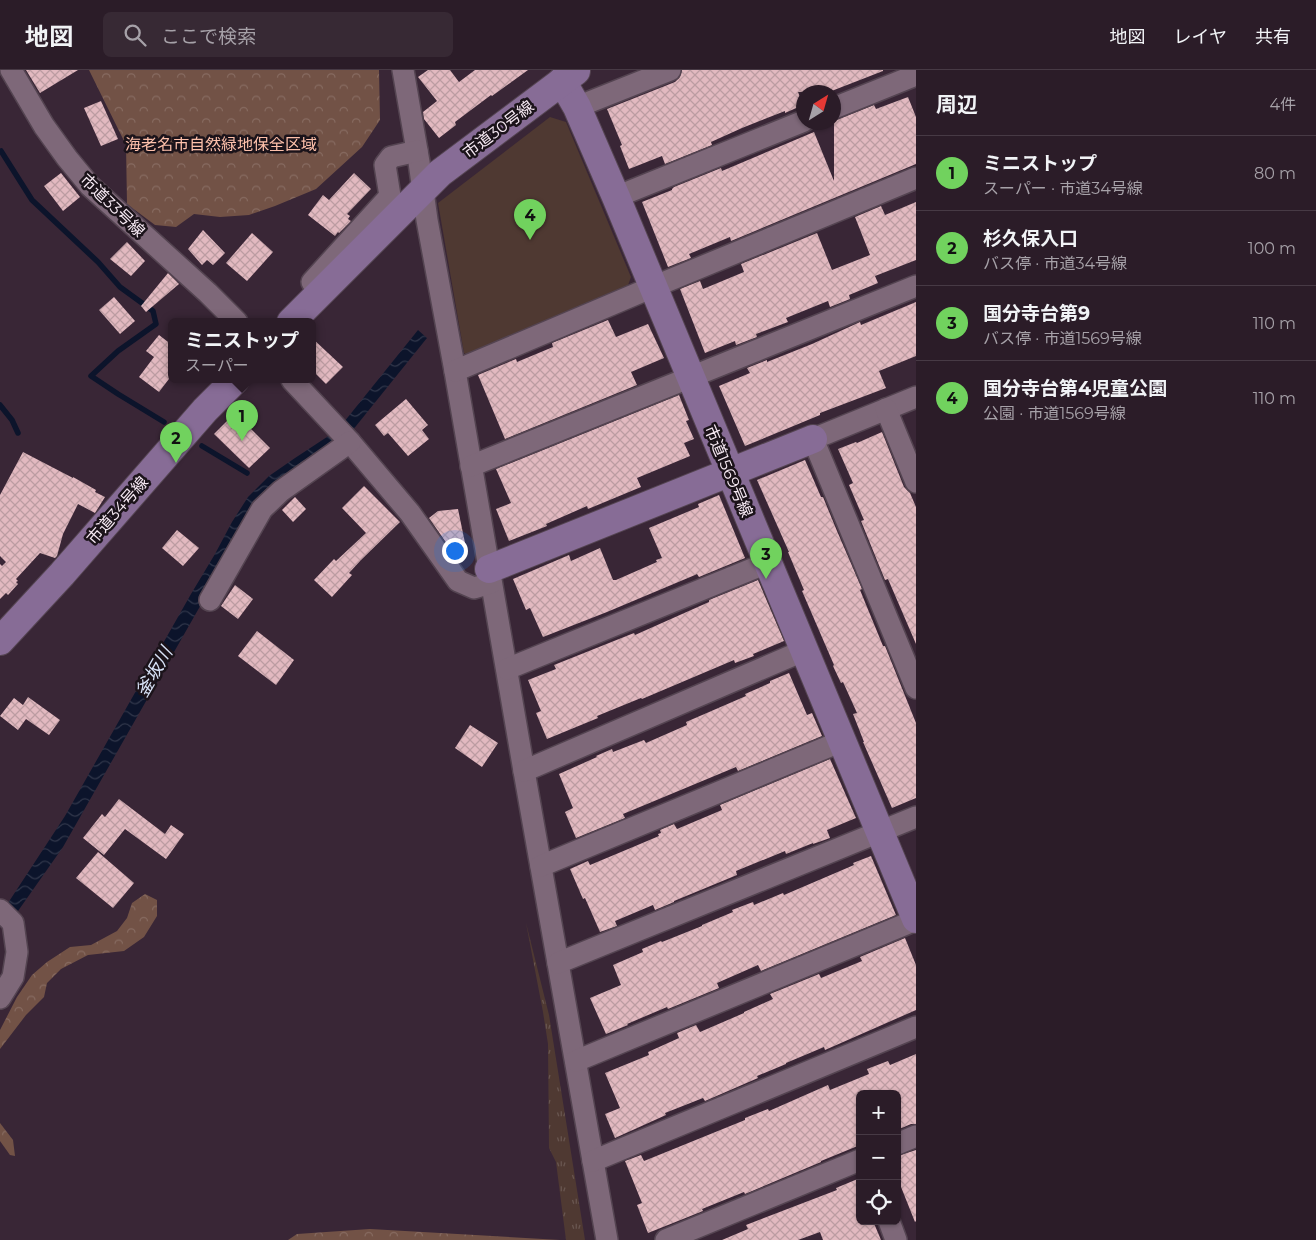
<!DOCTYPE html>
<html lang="ja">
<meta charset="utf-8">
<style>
body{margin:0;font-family:Montserrat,"Noto Sans JP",sans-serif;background:#372934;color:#f1f3f6}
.controls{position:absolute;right:15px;bottom:15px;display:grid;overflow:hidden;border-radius:8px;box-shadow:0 1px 4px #0004}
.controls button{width:45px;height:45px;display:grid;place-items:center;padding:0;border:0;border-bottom:1px solid #473a45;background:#2b1c28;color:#f1f3f6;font:25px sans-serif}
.compass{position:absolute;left:796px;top:15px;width:45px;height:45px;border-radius:50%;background:#2b1c28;box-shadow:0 1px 4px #0004;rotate:37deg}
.you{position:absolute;left:454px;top:480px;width:18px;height:18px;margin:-12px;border:4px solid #fff;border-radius:50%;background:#1a73e8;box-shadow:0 0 0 8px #1a73e833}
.badge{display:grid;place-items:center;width:32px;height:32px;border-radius:50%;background:#71d25e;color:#111;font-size:16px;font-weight:700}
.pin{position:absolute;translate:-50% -41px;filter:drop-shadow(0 1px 2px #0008)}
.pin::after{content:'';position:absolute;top:26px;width:18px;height:15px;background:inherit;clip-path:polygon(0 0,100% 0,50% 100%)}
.popup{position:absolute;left:168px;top:248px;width:148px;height:65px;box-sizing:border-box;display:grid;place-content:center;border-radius:8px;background:#2b1c28;filter:drop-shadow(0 1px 4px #0005);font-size:16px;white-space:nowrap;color:#a6a1a8}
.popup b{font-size:19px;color:#f1f3f6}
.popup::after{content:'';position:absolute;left:50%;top:100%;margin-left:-10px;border:10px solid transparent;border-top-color:#2b1c28}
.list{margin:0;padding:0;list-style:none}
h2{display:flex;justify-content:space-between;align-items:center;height:65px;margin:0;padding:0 20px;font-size:21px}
h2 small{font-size:16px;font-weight:400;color:#a6a1a8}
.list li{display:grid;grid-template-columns:32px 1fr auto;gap:15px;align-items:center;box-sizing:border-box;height:75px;padding:0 20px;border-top:1px solid #473a45}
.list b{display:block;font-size:19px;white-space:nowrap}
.list p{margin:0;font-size:16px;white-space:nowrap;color:#a6a1a8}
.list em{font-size:16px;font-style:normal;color:#a6a1a8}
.icon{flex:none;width:28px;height:28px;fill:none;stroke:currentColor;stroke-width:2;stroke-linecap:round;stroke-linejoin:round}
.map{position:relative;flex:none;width:916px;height:1170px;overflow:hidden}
header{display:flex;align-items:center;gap:30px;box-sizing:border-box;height:70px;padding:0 25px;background:#2b1c28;border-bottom:1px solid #473a45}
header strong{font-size:24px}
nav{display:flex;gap:28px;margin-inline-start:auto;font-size:18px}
.search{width:350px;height:45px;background:#372934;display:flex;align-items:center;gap:12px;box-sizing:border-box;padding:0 18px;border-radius:8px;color:#a6a1a8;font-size:19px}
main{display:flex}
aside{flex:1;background:#2b1c28}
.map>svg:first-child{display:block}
</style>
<header>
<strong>地図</strong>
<div class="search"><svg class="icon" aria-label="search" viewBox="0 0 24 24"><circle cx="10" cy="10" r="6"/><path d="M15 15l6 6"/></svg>ここで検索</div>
<nav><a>地図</a><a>レイヤ</a><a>共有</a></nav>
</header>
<main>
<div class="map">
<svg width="916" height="1170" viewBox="0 0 916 1170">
<defs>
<pattern id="grass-tufts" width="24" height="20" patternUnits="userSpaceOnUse" patternTransform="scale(1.25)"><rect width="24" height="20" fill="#4f3932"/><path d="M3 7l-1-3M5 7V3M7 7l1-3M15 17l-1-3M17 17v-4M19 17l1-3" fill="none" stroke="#695650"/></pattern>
<pattern id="forest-crowns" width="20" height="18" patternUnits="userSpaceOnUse" patternTransform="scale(1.25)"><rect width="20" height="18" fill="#725246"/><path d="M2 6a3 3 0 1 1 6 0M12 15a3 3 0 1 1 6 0" fill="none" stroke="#876b61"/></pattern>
<pattern id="water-waves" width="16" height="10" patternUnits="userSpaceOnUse" patternTransform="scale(1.25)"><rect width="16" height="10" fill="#0c142b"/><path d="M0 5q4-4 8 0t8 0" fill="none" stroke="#30364a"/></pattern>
<pattern id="building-cross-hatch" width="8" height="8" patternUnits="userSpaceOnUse" patternTransform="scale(1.25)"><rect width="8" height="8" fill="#e2b9c0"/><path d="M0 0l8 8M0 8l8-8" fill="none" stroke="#bc9ca2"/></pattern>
</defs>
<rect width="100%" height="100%" fill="#392636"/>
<path fill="url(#grass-tufts)" d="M 526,853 L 549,945 L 585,1170 L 566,1170 L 556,1092 L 549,1078 L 548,974 L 543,942 Z"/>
<g fill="url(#forest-crowns)">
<path d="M 89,0 L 379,0 L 380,50 L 362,77 L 316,119 L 275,136 L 249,145 L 220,147 L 194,144 L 176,157 L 155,155 L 127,134 L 126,75 Z"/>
<path d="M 145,824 L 157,830 L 157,846 L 144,867 L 124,881 L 88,885 L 61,899 L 47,913 L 44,927 L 26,945 L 0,979 L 0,960 L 17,927 L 32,905 L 47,892 L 70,877 L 91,875 L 117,861 L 127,848 L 132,833 Z"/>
<path d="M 0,1053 L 13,1070 L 15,1086 L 10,1085 L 0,1071 Z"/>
<path d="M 370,1159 L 560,1170 L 288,1170 L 297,1164 Z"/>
</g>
<path fill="#4f3932" d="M 550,47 L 566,52 L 631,207 L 627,218 L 471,288 L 464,283 L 438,133 Z"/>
<g fill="url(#water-waves)">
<path d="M 418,260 L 427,268 L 352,361 L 344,352 Z"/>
<path d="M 330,365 L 338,375 L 252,445 L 63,777 L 18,841 L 8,833 L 65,746 L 191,524 L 215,484 L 232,452 L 248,427 L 269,406 L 295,388 Z"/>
</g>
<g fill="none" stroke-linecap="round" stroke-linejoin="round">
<g stroke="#0c142b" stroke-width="5.5">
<path d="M 1,81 L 32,130 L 98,192 L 120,217 L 153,241 L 156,254 L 118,281 L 91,306 L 118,324 L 164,352"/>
<path d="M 0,335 L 12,350 L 18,363"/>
<path d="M 202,376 L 247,403"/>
</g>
</g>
<g fill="url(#building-cross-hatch)">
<path d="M 26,0 L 78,0 L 40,23 Z"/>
<path d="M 428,0 L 450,0 L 459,12 L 475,0 L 528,0 L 492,26 L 491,25 L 455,52 L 456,55 L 439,68 L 424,49 L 423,42 L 437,31 L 418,7 Z"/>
<path d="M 682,0 L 883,0 L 883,1 L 829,22 L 798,22 L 803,35 L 785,43 L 785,41 L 742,58 L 711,72 L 712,75 L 665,94 L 662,86 L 629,99 L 620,76 L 622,75 L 607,39 L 675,12 L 680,7 Z"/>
<path d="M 908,27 L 916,47 L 916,94 L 731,171 L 730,167 L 689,184 L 691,188 L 668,197 L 642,132 L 672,120 L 672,119 L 674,117 L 721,98 L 722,101 L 814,62 L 834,111 L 834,51 L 874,35 L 876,39 Z"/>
<path d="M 101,31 L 118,69 L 101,76 L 84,38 Z"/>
<path d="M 61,103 L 80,127 L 63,141 L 44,116 Z"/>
<path d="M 354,103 L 371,119 L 347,144 L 350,146 L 348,149 L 351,151 L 339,163 L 338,162 L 335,166 L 308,145 L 323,125 L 329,130 Z"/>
<path d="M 916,132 L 916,190 L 875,206 L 878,213 L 849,225 L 850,229 L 830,237 L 828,231 L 786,248 L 788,252 L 756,264 L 757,267 L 736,275 L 735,271 L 705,283 L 680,219 L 700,211 L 703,219 L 744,202 L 741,194 L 817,163 L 832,200 L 870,185 L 855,147 L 881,136 L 885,145 Z"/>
<path d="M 203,160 L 225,183 L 213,195 L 207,190 L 202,195 L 188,179 Z"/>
<path d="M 252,163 L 273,182 L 247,211 L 226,193 Z"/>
<path d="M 127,172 L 145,191 L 131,206 L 110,189 Z"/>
<path d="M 168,203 L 179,214 L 146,242 L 141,236 Z"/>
<path d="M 114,227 L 135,251 L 120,264 L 99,240 Z"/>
<path d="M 916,232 L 916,286 L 879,301 L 886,318 L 820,343 L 820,345 L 745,376 L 719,316 L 750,303 L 747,298 L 767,290 L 767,292 L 812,274 L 860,252 L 861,255 Z"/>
<path d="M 608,250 L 616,267 L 648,254 L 664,288 L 631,302 L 637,315 L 505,369 L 478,305 L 516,289 L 517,292 L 553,277 L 552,273 Z"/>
<path d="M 159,265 L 172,275 L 172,305 L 159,322 L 139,307 L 154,287 L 146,281 Z"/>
<path d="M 312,268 L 343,297 L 326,314 L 312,300 Z"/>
<path d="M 679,325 L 689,350 L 686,351 L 694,369 L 684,373 L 690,386 L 637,408 L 641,417 L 588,439 L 587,436 L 546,454 L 547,456 L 509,471 L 496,439 L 511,433 L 496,399 Z"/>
<path d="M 406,329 L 428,355 L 422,360 L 429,369 L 408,386 L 388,363 L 384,366 L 375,355 Z"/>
<path d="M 235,343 L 270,378 L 249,398 L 214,364 Z"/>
<path d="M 882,362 L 904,417 L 910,423 L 916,437 L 916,574 L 888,509 L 885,510 L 861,451 L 864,450 L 849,415 L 853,413 L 838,379 L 856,372 L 857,373 Z"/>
<path d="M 23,382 L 73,408 L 73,407 L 96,420 L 95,422 L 105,427 L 95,443 L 78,434 L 63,464 L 57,486 L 55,488 L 40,483 L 16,509 L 18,511 L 16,512 L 18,514 L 8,525 L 6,523 L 0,529 L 0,494 L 2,496 L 6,492 L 0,486 L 0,425 Z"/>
<path d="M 805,390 L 821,427 L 823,427 L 837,461 L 862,519 L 860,520 L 883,576 L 885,576 L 916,653 L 916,728 L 892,738 L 863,672 L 864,672 L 853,644 L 857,643 L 843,612 L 841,613 L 833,596 L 834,595 L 802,521 L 804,520 L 788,482 L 789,482 L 757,410 Z"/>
<path d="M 364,416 L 400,452 L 361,490 L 349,503 L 352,505 L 332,527 L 314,510 L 334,489 L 336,491 L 366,463 L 342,438 Z"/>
<path d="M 719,425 L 745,488 L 699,507 L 697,504 L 695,505 L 607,542 L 543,567 L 530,538 L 526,540 L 513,509 L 569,485 L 571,491 L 600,478 L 613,510 L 616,510 L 657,492 L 656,490 L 662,488 L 649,458 L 699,437 L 698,434 Z"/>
<path d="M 295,427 L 306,439 L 293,452 L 282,440 Z"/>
<path d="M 458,439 L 465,473 L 452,481 L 429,448 L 438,441 Z"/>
<path d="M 177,460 L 199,478 L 183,496 L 162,478 Z"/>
<path d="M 758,510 L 784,571 L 753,584 L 754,586 L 735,593 L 734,590 L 642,629 L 641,628 L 597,646 L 598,648 L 547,669 L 536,643 L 541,641 L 528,610 L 556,599 L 554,595 L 634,563 L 635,565 L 709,532 L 709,530 Z"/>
<path d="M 235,515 L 253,529 L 238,549 L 221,536 Z"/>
<path d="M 257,561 L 294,590 L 276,615 L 238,586 Z"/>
<path d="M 789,603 L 807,645 L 812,643 L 822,666 L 738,701 L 736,697 L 623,744 L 625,748 L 576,768 L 565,742 L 573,738 L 559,704 L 597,687 L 596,686 L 612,679 L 613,682 L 644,670 L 646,673 L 687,655 L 686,652 L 746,626 L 745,624 L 770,613 L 770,611 Z"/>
<path d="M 28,627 L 60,650 L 49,665 L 26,649 L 18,660 L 0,646 L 14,628 L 23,635 Z"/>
<path d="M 470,655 L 498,673 L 482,697 L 455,678 Z"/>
<path d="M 830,689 L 856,748 L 827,760 L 830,768 L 813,774 L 813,773 L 786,784 L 785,781 L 736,801 L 737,805 L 674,831 L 674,832 L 655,840 L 653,835 L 615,851 L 617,856 L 600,862 L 585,828 L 583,829 L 570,799 L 588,791 L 590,795 L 633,777 L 659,766 L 658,764 L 661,763 L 660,760 L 674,754 L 677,759 L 722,740 L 720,735 Z"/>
<path d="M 119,729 L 165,764 L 171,755 L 184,764 L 166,789 L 125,759 L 104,785 L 83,768 L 102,744 L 105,747 Z"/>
<path d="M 98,782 L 134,813 L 113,838 L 76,808 Z"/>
<path d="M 871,786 L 896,845 L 761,901 L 758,895 L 717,913 L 719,918 L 668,939 L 667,937 L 627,954 L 628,955 L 606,964 L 590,928 L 621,915 L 613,895 L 643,882 L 642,879 L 661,871 L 662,872 L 702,856 L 702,855 L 733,842 L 732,840 L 753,832 L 754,835 L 783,823 L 784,825 L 854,795 L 853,793 Z"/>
<path d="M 905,868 L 916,895 L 916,940 L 825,980 L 824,977 L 786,993 L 786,994 L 757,1006 L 758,1008 L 705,1031 L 703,1028 L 665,1043 L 666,1045 L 615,1068 L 605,1044 L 620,1038 L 605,1003 L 649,985 L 648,982 L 679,968 L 677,963 L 696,955 L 700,962 L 744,943 L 744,942 L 773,929 L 770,924 L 819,904 L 821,908 L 862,891 L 860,887 Z"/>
<path d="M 916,984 L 916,1054 L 911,1054 L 897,1060 L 897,1024 L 860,1024 L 860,1075 L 821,1091 L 821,1092 L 745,1124 L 744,1122 L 702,1139 L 703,1141 L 648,1163 L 637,1135 L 642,1133 L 625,1091 L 641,1085 L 644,1091 L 745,1050 L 745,1048 L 768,1039 L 769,1041 L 828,1015 L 830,1020 L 869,1004 L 867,999 L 888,991 L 890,995 Z"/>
<path d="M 916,1080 L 916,1151 L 915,1152 L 897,1107 L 897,1086 Z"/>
<path d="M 860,1108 L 860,1151 L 873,1151 L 881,1170 L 823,1170 L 820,1162 L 798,1170 L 722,1170 L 748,1159 L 746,1155 L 837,1120 L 836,1118 Z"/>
</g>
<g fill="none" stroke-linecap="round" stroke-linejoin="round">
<g stroke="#544451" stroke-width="24">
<g id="street">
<path d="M 11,0 L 44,56 L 67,88 L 90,116 L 208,223 L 237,252"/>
<path d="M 403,0 L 419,92 L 427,150 L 455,301 L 524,701 L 607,1170"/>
<path d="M 577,37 L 670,0"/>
<path d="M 834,38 L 916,5"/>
<path d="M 616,127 L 804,51"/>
<path d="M 319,222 L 312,212 L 390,126 L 385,95 L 391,87 L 417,81"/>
<path d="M 455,301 L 641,222 L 916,108"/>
<path d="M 292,310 L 350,372 L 410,443 L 458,511 L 474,518 L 491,513"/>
<path d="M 916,327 L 813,369 L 916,618"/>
<path d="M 886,339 L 916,412"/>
<path d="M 471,396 L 916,216"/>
<path d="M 210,530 L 262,439 L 281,421 L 350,372"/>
<path d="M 507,599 L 767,493"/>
<path d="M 524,701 L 805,580"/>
<path d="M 541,796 L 842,671"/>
<path d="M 0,840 L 13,853 L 17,882 L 13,907 L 0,928"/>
<path d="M 558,893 L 916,747"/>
<path d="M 576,991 L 916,850"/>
<path d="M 897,1074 L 916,1066"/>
<path d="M 593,1091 L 916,957"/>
<path d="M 889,1151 L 896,1170"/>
<path d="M 666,1170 L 860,1090"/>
</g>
</g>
<g stroke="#544451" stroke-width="30">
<g id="secondary">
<path d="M 562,11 L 577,37 L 616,127 L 916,849"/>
<path d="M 291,252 L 440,103 L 576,1"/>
<path d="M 489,499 L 813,369"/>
<path d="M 0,571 L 62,504 L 205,340 L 235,310"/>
</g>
</g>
<use href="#street" stroke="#7e6879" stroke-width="21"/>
<use href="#secondary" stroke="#876c96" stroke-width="28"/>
</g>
<g text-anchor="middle" stroke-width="5" stroke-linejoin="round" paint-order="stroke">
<g font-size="16" fill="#f7eaf4" stroke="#1b131a">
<text transform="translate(498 59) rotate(-37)" y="6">市道30号線</text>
<text transform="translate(113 135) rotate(44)" y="6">市道33号線</text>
<text transform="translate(729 401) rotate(67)" y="6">市道1569号線</text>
<text transform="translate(117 440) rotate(-49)" y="6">市道34号線</text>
</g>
<g font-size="16" fill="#fec1ab" stroke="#1b131a">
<text x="221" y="80">海老名市自然緑地保全区域</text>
</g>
<g font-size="18" font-style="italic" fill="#d9e3f8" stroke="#1b131a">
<text transform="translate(154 602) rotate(-60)" y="6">釜坂川</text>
</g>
</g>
</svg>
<div class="controls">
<button>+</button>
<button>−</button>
<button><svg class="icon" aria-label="locate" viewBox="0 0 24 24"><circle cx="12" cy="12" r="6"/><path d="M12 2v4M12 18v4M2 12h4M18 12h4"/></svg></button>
</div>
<svg class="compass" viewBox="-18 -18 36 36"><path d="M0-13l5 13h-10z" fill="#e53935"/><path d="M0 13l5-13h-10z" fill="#a6a1a8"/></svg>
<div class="you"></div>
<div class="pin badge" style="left:242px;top:371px">1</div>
<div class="popup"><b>ミニストップ</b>スーパー</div>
<div class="pin badge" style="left:176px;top:393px">2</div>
<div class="pin badge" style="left:766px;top:509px">3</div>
<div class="pin badge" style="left:530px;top:170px">4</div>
</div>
<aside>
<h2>周辺<small>4件</small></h2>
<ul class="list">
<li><span class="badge">1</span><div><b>ミニストップ</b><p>スーパー · 市道34号線</p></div><em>80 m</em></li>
<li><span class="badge">2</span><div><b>杉久保入口</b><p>バス停 · 市道34号線</p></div><em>100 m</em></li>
<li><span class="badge">3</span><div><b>国分寺台第9</b><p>バス停 · 市道1569号線</p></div><em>110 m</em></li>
<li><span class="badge">4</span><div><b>国分寺台第4児童公園</b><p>公園 · 市道1569号線</p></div><em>110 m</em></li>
</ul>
</aside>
</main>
